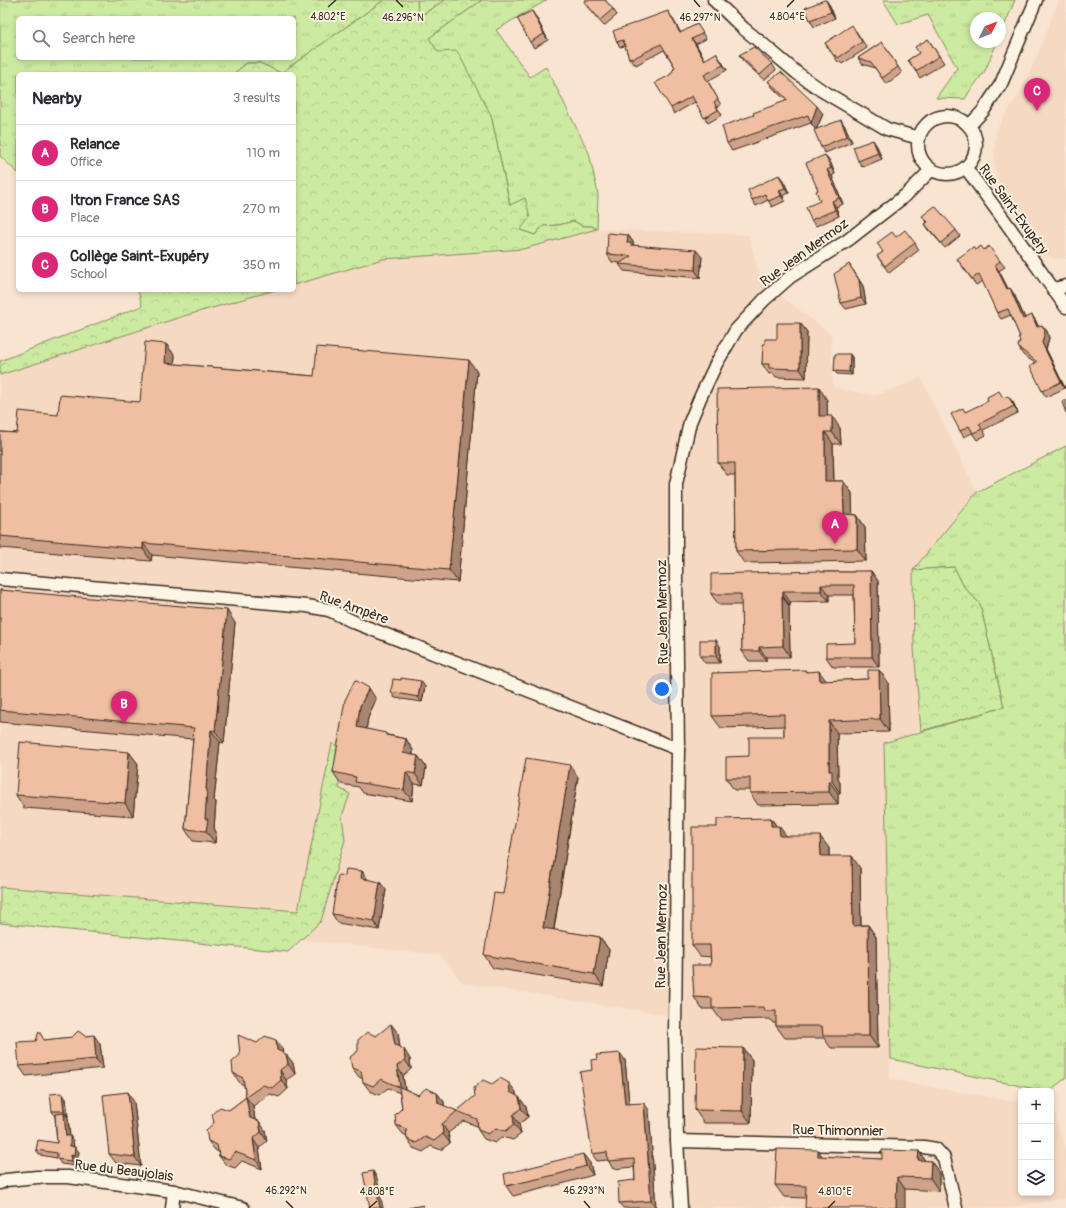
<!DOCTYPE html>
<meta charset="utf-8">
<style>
body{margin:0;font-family:Pangolin,sans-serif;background:#f2f2f3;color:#2b2b33}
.controls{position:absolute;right:12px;bottom:12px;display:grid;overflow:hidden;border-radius:6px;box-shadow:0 2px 6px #0003}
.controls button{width:36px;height:36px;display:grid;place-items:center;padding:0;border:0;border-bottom:1px solid #e1e1e2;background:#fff;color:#2b2b33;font:20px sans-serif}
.compass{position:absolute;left:970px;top:12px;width:36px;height:36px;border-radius:50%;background:#fff;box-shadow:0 2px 6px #0003;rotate:48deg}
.you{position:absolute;left:662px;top:689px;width:14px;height:14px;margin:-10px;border:3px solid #fff;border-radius:50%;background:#1a73e8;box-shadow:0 0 0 6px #1a73e833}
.badge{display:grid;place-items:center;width:26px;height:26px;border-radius:50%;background:#db2777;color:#fff;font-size:13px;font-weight:700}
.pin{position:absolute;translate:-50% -33px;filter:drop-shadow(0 1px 2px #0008)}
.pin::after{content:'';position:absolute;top:21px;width:14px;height:12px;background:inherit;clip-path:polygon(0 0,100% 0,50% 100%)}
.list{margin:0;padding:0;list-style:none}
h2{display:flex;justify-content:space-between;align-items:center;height:52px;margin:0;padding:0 16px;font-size:17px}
h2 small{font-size:13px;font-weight:400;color:#7c7c81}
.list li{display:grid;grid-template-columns:26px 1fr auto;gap:12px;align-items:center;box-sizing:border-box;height:56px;padding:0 16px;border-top:1px solid #e1e1e2}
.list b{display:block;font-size:15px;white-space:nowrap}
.list p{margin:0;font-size:13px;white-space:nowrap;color:#7c7c81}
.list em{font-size:13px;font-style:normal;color:#7c7c81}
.icon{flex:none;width:22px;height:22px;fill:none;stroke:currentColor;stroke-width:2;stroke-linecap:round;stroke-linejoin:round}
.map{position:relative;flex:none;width:1066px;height:1208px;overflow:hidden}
.search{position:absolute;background:#fff;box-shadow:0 2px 6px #0003;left:16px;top:16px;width:280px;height:44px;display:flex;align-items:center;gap:10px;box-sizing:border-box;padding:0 14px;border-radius:6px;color:#7c7c81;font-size:15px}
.panel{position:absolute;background:#fff;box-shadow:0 2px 6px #0003;left:16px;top:72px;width:280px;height:220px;border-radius:6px}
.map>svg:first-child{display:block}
</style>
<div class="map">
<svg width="1066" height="1208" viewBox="0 0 1066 1208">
<defs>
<pattern id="grass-tufts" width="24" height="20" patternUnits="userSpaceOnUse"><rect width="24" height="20" fill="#cdeaa1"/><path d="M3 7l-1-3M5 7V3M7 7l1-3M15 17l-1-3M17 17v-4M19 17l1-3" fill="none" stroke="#b1c98a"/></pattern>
<pattern id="forest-crowns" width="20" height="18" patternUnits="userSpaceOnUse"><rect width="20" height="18" fill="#cdeaa1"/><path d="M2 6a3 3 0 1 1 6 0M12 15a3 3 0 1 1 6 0" fill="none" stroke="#b1c98a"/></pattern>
</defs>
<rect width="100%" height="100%" fill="#f8e4d1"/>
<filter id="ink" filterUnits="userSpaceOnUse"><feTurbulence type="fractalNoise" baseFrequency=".025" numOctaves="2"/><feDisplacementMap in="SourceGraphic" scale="8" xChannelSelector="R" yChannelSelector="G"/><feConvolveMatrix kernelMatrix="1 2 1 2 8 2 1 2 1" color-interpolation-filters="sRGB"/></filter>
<g filter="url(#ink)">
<g fill="#f6d9c3">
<path d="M 1059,0 L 1066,0 L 1066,259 L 1053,259 L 1042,251 L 999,187 L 994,163 L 996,130 L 1020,92 L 1037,56 Z"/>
<path d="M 597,229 L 749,235 L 761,281 L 831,334 L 833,387 L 875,396 L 921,378 L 977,492 L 913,570 L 914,649 L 921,731 L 884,743 L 891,1059 L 889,1079 L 1021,1103 L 1021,1193 L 1051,1193 L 1051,1109 L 1053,1109 L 1065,1147 L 1066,1154 L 1066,1198 L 1007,1208 L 690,1208 L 684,1166 L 685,1043 L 683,1020 L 661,1014 L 463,983 L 440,955 L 304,940 L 298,911 L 0,887 L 0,375 L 184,316 L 275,290 L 294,290 L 294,285 L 383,259 L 523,249 Z"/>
</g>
<g fill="url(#grass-tufts)" stroke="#848a60" fill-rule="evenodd">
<path d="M 0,0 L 384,0 L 281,73 L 260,63 L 247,63 L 233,74 L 18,74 L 18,173 L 0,156 ZM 18,18 L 294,18 L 294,58 L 18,58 Z"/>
<path d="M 418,0 L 445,0 L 418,17 L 417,1 Z"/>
<path d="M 482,0 L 547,0 L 496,30 L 530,77 L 546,67 L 589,153 L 598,194 L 597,229 L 592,226 L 582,226 L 574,221 L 559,225 L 543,226 L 535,235 L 520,230 L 510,205 L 491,115 L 438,53 L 429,38 Z"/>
<path d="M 883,0 L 1015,0 L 1000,36 L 1000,18 L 976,18 L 976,42 L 997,42 L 985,71 L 969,92 L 965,99 L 936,98 L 957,68 L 928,15 L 898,24 Z"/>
<path d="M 1066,446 L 1066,1078 L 1049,1091 L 1045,1091 L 891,1059 L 884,743 L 1004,707 L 980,604 L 964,587 L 954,567 L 913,570 L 977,492 Z"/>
</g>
<g fill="url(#forest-crowns)" stroke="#848a60">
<path d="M 384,0 L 418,0 L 417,2 L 419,17 L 445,0 L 482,0 L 429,38 L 438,52 L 457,51 L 491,115 L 510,205 L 525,198 L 530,217 L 520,230 L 535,235 L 543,226 L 559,225 L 574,221 L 582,226 L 592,226 L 597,229 L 523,249 L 383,259 L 294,285 L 294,74 L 233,74 L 247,63 L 260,63 L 281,73 Z"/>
<path d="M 138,290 L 275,290 L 184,316 L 0,375 L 0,361 L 142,306 Z"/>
<path d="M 954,567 L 964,587 L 980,604 L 1004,707 L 921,731 L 914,649 L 913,570 Z"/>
<path d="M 332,743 L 339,748 L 339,788 L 350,794 L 342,816 L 345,840 L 321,921 L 288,952 L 0,923 L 0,887 L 298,911 Z"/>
</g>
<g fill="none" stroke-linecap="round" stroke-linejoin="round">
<g stroke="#3b2a1e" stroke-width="15">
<g id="street">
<path d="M 714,0 L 743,28 L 765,46 L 797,73 L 821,90 L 887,129 L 919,138"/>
<circle cx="947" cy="145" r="29"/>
<path d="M 969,126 L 983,111 L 1001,84 L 1036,0"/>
<path d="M 966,168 L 1007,224 L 1066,307"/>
<path d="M 1054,289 L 1066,286"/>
<path d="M 0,579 L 307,606 L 329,610 L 356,623 L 678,749"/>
<path d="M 677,1141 L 924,1147 L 936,1149 L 944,1158 L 956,1208"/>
<path d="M 0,1183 L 6,1180 L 37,1177 L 68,1177 L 174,1191 L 243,1208"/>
<path d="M 172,1208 L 174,1191"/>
<path d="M 681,1208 L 677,1141 L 675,1032 L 678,749 L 676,576 L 676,484 L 690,422 L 700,398 L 716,364 L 736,330 L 764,300 L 790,277 L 848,240 L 906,195 L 931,170"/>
</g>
</g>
<use href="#street" stroke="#fcf5e5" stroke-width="12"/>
</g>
<g fill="#cea38a" stroke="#3b2a1e">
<path d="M 585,0 L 606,0 L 606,1 L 613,9 L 617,15 L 604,26 L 588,8 L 584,1 Z"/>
<path d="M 826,0 L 830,6 L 835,18 L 814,27 L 810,20 Z"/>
<path d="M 671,16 L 681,33 L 697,24 L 706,39 L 696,44 L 705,60 L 720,59 L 727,70 L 708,81 L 721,105 L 717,107 L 722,115 L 708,123 L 695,102 L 674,114 L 671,108 L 670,75 L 675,67 L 664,50 L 636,65 L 635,63 L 633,64 L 629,58 L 625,46 L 620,47 L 617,42 Z"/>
<path d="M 536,17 L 548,40 L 534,48 L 530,42 Z"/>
<path d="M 856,31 L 867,48 L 842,64 L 840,62 L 838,62 L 825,43 Z"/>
<path d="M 928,39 L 944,63 L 920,78 L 908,60 L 919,53 Z"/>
<path d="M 882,42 L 902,73 L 886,84 L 875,68 L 862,64 L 858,58 Z"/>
<path d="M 739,55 L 772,64 L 776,70 L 764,80 L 743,61 Z"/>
<path d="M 768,81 L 823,114 L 816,130 L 845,126 L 852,142 L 825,153 L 821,147 L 816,130 L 811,123 L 732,151 L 727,143 L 754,115 L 786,101 L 773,88 Z"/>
<path d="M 877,146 L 882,159 L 863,167 L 858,161 Z"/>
<path d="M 825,155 L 830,161 L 835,174 L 832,176 L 843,204 L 836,207 L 839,216 L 816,226 L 811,220 L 820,201 L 818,190 Z"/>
<path d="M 783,180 L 789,193 L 783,196 L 785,201 L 772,207 L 768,200 L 756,206 L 752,200 Z"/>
<path d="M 922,216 L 956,230 L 960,236 L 945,248 L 929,230 L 925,224 L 927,222 Z"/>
<path d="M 628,235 L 633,242 L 633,245 L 702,257 L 700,278 L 624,271 L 619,264 L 620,263 L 612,262 L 607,254 Z"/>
<path d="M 896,237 L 915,243 L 919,250 L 889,273 L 877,256 L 883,252 Z"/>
<path d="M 975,250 L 1000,261 L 1005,267 L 999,271 L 1008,289 L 1014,294 L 1025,318 L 1036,321 L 1038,326 L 1047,331 L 1049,338 L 1046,349 L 1065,388 L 1046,397 L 1042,391 L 1035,363 L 1023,355 L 1019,348 L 1020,337 L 1011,315 L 1001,319 L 997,313 L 983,281 L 976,285 L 957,259 Z"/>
<path d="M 853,270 L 863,286 L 866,304 L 846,309 L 841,303 Z"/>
<path d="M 800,323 L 807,332 L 806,378 L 776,377 L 773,373 L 769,374 L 762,364 L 765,344 L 777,339 Z"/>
<path d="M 166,344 L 175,356 L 174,364 L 314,376 L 477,372 L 458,582 L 152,555 L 151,561 L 0,548 L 0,432 L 17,433 L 58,415 L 140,402 Z"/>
<path d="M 852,357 L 852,375 L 837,374 L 834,371 Z"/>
<path d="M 1004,398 L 1013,402 L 1018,413 L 983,430 L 986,435 L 977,440 L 972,433 L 964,437 L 960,431 L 966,412 Z"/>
<path d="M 827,400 L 827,416 L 840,428 L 841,444 L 833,444 L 834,481 L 843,481 L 852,493 L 852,514 L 857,515 L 865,527 L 866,561 L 744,563 L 736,551 L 735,475 L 727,475 L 718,463 Z"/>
<path d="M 871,571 L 878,581 L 879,667 L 833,667 L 826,657 L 855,643 L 854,595 L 829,595 L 829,601 L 790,602 L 790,606 L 789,606 L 790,657 L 766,657 L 766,661 L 749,661 L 742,651 L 742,605 L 719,605 L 711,594 L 823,572 L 854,572 Z"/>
<path d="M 0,590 L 235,623 L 224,743 L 220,742 L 214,800 L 216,802 L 214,828 L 216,832 L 215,843 L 193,841 L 185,829 L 193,739 L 0,722 Z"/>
<path d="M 720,646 L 720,663 L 705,663 L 700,656 Z"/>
<path d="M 805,670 L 807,672 L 826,681 L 868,679 L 879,670 L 888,682 L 889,732 L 837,733 L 838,779 L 840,783 L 840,793 L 838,793 L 838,804 L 758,805 L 750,793 L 750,790 L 734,790 L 726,778 L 749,756 L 784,737 L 784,726 L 721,728 L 712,716 Z"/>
<path d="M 425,687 L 422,702 L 395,698 L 391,692 Z"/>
<path d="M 376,699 L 368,718 L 366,729 L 388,735 L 406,739 L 413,750 L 413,755 L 418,756 L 426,767 L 423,785 L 414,784 L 412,801 L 363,793 L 359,787 L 341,784 L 333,772 Z"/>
<path d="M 129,752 L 138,764 L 133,816 L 24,808 L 16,795 Z"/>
<path d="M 578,777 L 554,930 L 600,937 L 609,950 L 603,986 L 493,968 L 484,955 L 503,894 Z"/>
<path d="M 771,818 L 776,826 L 786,836 L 829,848 L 829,856 L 860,868 L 861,925 L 868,925 L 876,937 L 878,1048 L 831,1048 L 824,1038 L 785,1038 L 776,1026 L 776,1023 L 773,1023 L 770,1019 L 721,1020 L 713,1009 L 702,1009 L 694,997 L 711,965 L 711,957 L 700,956 L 692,945 L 717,827 Z"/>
<path d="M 362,871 L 368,880 L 386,890 L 379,930 L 338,923 L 332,914 L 345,876 Z"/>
<path d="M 398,1033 L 400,1048 L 410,1059 L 411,1069 L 403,1076 L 405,1089 L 418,1095 L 437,1093 L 444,1102 L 444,1106 L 457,1111 L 492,1084 L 516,1092 L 516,1096 L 519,1097 L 526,1107 L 528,1117 L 519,1124 L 521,1134 L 513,1140 L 502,1137 L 495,1143 L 484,1139 L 478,1130 L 477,1126 L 464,1121 L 448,1133 L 450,1143 L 441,1150 L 431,1146 L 423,1152 L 413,1148 L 407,1139 L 407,1136 L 403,1134 L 396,1125 L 402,1108 L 400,1093 L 388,1088 L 379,1095 L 370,1091 L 363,1082 L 363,1079 L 359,1077 L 352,1068 L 376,1036 Z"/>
<path d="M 85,1036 L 100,1044 L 103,1068 L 26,1076 L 19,1066 L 45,1040 Z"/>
<path d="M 257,1043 L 282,1049 L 283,1052 L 293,1063 L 295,1074 L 286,1080 L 288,1089 L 279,1097 L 270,1094 L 253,1106 L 255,1120 L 265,1130 L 267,1141 L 259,1148 L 262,1169 L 242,1161 L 235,1168 L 226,1165 L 219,1156 L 219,1152 L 215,1150 L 208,1141 L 229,1110 L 246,1097 L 244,1085 L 240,1083 L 233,1073 Z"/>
<path d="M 743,1048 L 752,1060 L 751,1123 L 704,1123 L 695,1110 Z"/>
<path d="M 597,1059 L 625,1060 L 629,1104 L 649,1110 L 656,1208 L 623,1208 L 619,1203 L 635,1180 L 634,1167 L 613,1169 L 608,1160 L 597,1161 L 592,1154 L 592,1070 Z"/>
<path d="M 62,1093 L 66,1099 L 68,1117 L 67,1117 L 68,1118 L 70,1136 L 73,1141 L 74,1147 L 79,1152 L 77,1161 L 75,1161 L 75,1166 L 61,1164 L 57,1158 L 40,1155 L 36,1150 L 57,1143 L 55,1117 L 52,1111 Z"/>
<path d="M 134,1102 L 141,1166 L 116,1163 L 109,1154 Z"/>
<path d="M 919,1151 L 925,1161 L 931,1161 L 939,1173 L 939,1191 L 905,1189 L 805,1198 L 784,1197 L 775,1185 L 822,1157 L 882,1159 Z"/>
<path d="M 590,1163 L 593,1175 L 565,1183 L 513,1196 L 506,1186 Z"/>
</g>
<g fill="#a88571" stroke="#3b2a1e">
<path d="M 826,0 L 830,6 L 835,18 L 831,12 Z"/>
<path d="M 532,11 L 536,17 L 548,40 L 544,34 Z"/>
<path d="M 668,11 L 671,16 L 684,39 L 680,33 Z"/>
<path d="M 692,39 L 696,44 L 708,66 L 704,60 Z"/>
<path d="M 716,53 L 720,59 L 727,70 L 723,65 Z"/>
<path d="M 817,106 L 823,114 L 816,130 L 811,123 Z"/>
<path d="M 841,120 L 845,126 L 852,142 L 847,136 Z"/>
<path d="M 873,140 L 877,146 L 882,159 L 878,153 Z"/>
<path d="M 825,155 L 830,161 L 835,174 L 831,168 Z"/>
<path d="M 827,170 L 832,176 L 843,204 L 839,198 Z"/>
<path d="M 779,175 L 783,180 L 789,193 L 785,188 Z"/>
<path d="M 779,190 L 783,196 L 785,201 L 781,196 Z"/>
<path d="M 832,201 L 836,207 L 839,216 L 835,210 Z"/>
<path d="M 628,235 L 633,242 L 633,246 L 627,243 Z"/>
<path d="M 696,250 L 702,257 L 700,278 L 695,270 Z"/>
<path d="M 849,264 L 863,286 L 866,304 L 861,298 Z"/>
<path d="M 995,265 L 999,271 L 1012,296 L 1007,289 Z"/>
<path d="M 1010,288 L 1014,294 L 1028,325 L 1023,319 Z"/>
<path d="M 1032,315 L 1036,321 L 1041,333 L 1037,327 Z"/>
<path d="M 800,323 L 807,332 L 806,378 L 800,369 Z"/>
<path d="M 1042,325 L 1047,331 L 1049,338 L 1046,349 L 1065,388 L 1061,382 L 1042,343 Z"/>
<path d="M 166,344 L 175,356 L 173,375 L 165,363 Z"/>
<path d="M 850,354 L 852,357 L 852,375 L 849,372 Z"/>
<path d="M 469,360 L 477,372 L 458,582 L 449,570 Z"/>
<path d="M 819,387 L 827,400 L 828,428 L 819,416 Z"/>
<path d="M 1008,396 L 1013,402 L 1018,413 L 1014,406 Z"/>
<path d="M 832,416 L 840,428 L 841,444 L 832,432 Z"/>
<path d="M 825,432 L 833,444 L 834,493 L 825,481 Z"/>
<path d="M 843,481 L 852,493 L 853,526 L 844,514 Z"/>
<path d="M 857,515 L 865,527 L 866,561 L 857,549 Z"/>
<path d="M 143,543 L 152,555 L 151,561 L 143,549 Z"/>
<path d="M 871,571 L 878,581 L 879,667 L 872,657 Z"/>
<path d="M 821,585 L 829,595 L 829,601 L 821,591 Z"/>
<path d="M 783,591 L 790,602 L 790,606 L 783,596 Z"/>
<path d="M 782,596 L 789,606 L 790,657 L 783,646 Z"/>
<path d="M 227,610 L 235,623 L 224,743 L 215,731 Z"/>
<path d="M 716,640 L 720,646 L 720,663 L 716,656 Z"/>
<path d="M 759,647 L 766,657 L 766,661 L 759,651 Z"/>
<path d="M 879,670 L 888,682 L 889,732 L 880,719 Z"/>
<path d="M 819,671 L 828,683 L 820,681 Z"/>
<path d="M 421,681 L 425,687 L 422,702 L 418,697 Z"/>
<path d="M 369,688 L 376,699 L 368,718 L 365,738 L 357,727 L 360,706 Z"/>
<path d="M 829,721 L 837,733 L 838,779 L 840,783 L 840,793 L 832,781 L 829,771 Z"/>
<path d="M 211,730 L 220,742 L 214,800 L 216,802 L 214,828 L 216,832 L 215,843 L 206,831 L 205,819 L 206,789 Z"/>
<path d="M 406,739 L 413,750 L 411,764 L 403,753 Z"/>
<path d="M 129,752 L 138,764 L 133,816 L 125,803 Z"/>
<path d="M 418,756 L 426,767 L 423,785 L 415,774 Z"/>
<path d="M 570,765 L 578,777 L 552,940 L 543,928 Z"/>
<path d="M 406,772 L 414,784 L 412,801 L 404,790 Z"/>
<path d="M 829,781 L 838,793 L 838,804 L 829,792 Z"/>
<path d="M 771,818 L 779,830 L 771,826 Z"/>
<path d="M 779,826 L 788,838 L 780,836 Z"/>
<path d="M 820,836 L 829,848 L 829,868 L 821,856 Z"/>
<path d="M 852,856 L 860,868 L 861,937 L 853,926 Z"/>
<path d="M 362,871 L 368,880 L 361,878 Z"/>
<path d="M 380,882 L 386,890 L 379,930 L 374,921 Z"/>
<path d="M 868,925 L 876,937 L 878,1048 L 869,1036 Z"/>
<path d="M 600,937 L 609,950 L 603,986 L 594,974 Z"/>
<path d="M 391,1024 L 398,1033 L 401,1054 L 395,1045 Z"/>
<path d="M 94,1035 L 100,1044 L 103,1068 L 96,1059 Z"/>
<path d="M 276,1040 L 282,1049 L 284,1059 L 277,1050 Z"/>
<path d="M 743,1048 L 752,1060 L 751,1123 L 742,1111 Z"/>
<path d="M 404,1049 L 410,1059 L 411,1069 L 405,1060 Z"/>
<path d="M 620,1053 L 625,1060 L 630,1112 L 625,1104 Z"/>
<path d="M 286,1054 L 293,1063 L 295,1074 L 288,1064 Z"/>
<path d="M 397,1066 L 403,1076 L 406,1096 L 400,1087 Z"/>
<path d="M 280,1070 L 286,1080 L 288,1089 L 281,1080 Z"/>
<path d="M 509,1083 L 516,1092 L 516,1102 L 510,1092 Z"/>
<path d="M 128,1092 L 134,1102 L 141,1166 L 135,1157 Z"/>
<path d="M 62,1093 L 66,1099 L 68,1117 L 64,1111 Z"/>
<path d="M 437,1093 L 444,1102 L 445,1113 L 438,1103 Z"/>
<path d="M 246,1097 L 253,1106 L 256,1127 L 250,1118 Z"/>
<path d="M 519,1097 L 526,1107 L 528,1117 L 521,1108 Z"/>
<path d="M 644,1103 L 649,1110 L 656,1208 L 651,1201 Z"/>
<path d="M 64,1113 L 68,1118 L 70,1140 L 70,1136 L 73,1141 L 74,1151 L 70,1146 L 66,1136 Z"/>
<path d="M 513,1115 L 519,1124 L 521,1134 L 514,1124 Z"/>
<path d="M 259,1121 L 265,1130 L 267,1141 L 261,1132 Z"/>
<path d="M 442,1124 L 448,1133 L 450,1143 L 443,1134 Z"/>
<path d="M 253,1139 L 259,1148 L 262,1169 L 256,1160 Z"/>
<path d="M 75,1147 L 79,1152 L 77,1161 L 74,1156 Z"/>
<path d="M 818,1150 L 827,1163 L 818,1156 Z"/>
<path d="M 919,1151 L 927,1164 L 918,1160 Z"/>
<path d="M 583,1154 L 590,1163 L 593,1175 L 586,1166 Z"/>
<path d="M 71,1155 L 75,1161 L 75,1166 L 71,1161 Z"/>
<path d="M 931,1161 L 939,1173 L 939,1191 L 930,1178 Z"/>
<path d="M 373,1171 L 377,1178 L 383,1208 L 380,1208 Z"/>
<path d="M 897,1177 L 905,1189 L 905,1208 L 896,1208 Z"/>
</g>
<g fill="#f0bea1" stroke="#3b2a1e">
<path d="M 585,0 L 605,0 L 613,9 L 600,20 L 584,1 Z"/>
<path d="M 824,0 L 826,0 L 831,12 L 810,20 L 805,8 Z"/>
<path d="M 532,11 L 544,34 L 530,42 L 517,18 Z"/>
<path d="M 668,11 L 680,33 L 697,24 L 703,33 L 692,39 L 704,60 L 716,53 L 723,65 L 704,75 L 718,99 L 714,102 L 718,110 L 704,118 L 692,96 L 671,108 L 655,83 L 670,75 L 675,67 L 661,44 L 632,59 L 632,57 L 629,58 L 623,40 L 617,42 L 613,31 Z"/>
<path d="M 852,25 L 862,42 L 838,58 L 836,55 L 834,56 L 825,43 Z"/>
<path d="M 928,39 L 939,56 L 916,71 L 908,60 L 919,53 L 915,47 Z"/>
<path d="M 882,42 L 898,67 L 882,78 L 871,62 L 858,58 Z"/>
<path d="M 754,47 L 772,64 L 760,75 L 739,55 Z"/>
<path d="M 781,72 L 817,106 L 811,123 L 808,115 L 727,143 L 722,126 L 754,115 L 753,113 L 788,100 L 768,81 Z"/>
<path d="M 841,120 L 847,136 L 821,147 L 814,130 Z"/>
<path d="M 873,140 L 878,153 L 858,161 L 853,147 Z"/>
<path d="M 825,155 L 831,168 L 827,170 L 839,198 L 832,201 L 835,210 L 811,220 L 806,207 L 820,201 L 816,191 L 818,190 L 806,163 Z"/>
<path d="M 779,175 L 785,188 L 779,190 L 781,196 L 768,201 L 765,194 L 752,200 L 748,190 Z"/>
<path d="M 935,206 L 956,230 L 941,243 L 925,224 L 928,222 L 922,216 Z"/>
<path d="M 905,230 L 915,243 L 885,266 L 877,256 L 883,252 L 877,243 L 892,232 L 896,237 Z"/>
<path d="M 608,233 L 628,235 L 627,243 L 631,243 L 631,245 L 696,250 L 695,270 L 619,264 L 631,256 L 607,254 Z"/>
<path d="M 981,246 L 984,250 L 989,246 L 1000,261 L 995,265 L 1007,289 L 1010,288 L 1023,319 L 1032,315 L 1037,327 L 1042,325 L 1045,331 L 1042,343 L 1061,382 L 1042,391 L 1030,366 L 1037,362 L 1019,348 L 1018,346 L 1020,341 L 1018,337 L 1020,337 L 1008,309 L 997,313 L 979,274 L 972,279 L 957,259 L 973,247 L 975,250 Z"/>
<path d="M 849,264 L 859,280 L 861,298 L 841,303 L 834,274 Z"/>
<path d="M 777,323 L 800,323 L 800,369 L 769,368 L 769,364 L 762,364 L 763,344 L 765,344 L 765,339 L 777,339 Z"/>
<path d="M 145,342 L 166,344 L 165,363 L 314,376 L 317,347 L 469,360 L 449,570 L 143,543 L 143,549 L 0,536 L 0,432 L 17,433 L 19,411 L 58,415 L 60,395 L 140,402 Z"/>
<path d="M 835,354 L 850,354 L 849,372 L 834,371 Z"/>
<path d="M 819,387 L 819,416 L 832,416 L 832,432 L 825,432 L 825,481 L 843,481 L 844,514 L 857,515 L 857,549 L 736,551 L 735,463 L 718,463 L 717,389 Z"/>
<path d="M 999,391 L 1003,398 L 1008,396 L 1014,406 L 979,424 L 982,429 L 973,433 L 969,426 L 960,431 L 951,414 L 963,408 L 965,412 L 988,401 L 987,397 Z"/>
<path d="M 1066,400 L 1066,413 L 1062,402 Z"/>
<path d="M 821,571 L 821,572 L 854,572 L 854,571 L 871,571 L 872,657 L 826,657 L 826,644 L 855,643 L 854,585 L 821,585 L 821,591 L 783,591 L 783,596 L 782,596 L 783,646 L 759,647 L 759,651 L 742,651 L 741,594 L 711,594 L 711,574 Z"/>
<path d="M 0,590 L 227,610 L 215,731 L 211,730 L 206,789 L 207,789 L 205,819 L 208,819 L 206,831 L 185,829 L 194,728 L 0,710 Z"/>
<rect x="700" y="640" width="16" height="16"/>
<path d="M 805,670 L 806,672 L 819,671 L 820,681 L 868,679 L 868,670 L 879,670 L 880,719 L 829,721 L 829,771 L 832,771 L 832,781 L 829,781 L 829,792 L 750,793 L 750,778 L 726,778 L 726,757 L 749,756 L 749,737 L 784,737 L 784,714 L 712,716 L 712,673 Z"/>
<path d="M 401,678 L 421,681 L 418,697 L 391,692 L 393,679 L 401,680 Z"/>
<path d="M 355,680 L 369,688 L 360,706 L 357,727 L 386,733 L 386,735 L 406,739 L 403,753 L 418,756 L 415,774 L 406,772 L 404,790 L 355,782 L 356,777 L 333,772 L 345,700 Z"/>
<path d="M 20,742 L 129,752 L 125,803 L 16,795 Z"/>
<path d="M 526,758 L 570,765 L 543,928 L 600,937 L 594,974 L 484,955 L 494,893 L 503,894 Z"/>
<path d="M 771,818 L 771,826 L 779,826 L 780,836 L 820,836 L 821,856 L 852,856 L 853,926 L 868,925 L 869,1036 L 823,1036 L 822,1026 L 776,1026 L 776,1011 L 765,1011 L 764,1007 L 712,1008 L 712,998 L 694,997 L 692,965 L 711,965 L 710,945 L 692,945 L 692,827 L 717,827 L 717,819 Z"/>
<path d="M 346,869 L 362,871 L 361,878 L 380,882 L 374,921 L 332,914 L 338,875 L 345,876 Z"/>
<path d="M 391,1024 L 395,1045 L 404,1049 L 405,1060 L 397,1066 L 400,1087 L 418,1095 L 426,1088 L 437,1093 L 438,1103 L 457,1111 L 475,1096 L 474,1088 L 483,1080 L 492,1084 L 500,1078 L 509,1083 L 510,1092 L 519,1097 L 521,1108 L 513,1115 L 514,1124 L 506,1131 L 496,1128 L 488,1134 L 478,1130 L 477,1119 L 457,1111 L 442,1124 L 443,1134 L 434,1141 L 425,1137 L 416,1143 L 407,1139 L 406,1129 L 396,1125 L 395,1115 L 402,1108 L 399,1087 L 381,1079 L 373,1086 L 363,1082 L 361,1071 L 352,1068 L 350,1057 L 358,1051 L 358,1040 L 367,1032 L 376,1036 Z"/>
<path d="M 39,1031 L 44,1040 L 72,1037 L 78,1031 L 85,1036 L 94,1035 L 96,1059 L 19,1066 L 17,1042 L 36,1041 Z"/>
<path d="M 238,1035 L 257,1043 L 265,1036 L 276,1040 L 277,1050 L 286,1054 L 288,1064 L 280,1070 L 281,1080 L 272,1088 L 263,1085 L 246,1097 L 243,1078 L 233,1073 L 232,1062 L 240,1055 Z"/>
<path d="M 696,1047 L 743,1048 L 742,1111 L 695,1110 Z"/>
<path d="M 620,1053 L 625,1104 L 644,1103 L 651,1201 L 619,1203 L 618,1182 L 635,1180 L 634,1159 L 608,1161 L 607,1152 L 592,1154 L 580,1072 L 592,1070 L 591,1060 L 597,1059 L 596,1055 Z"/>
<path d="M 128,1092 L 135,1157 L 109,1154 L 103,1095 Z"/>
<path d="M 62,1093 L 64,1111 L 52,1111 L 50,1094 Z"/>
<path d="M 246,1097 L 250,1118 L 259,1121 L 261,1132 L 253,1139 L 256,1160 L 235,1152 L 229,1159 L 219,1156 L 217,1145 L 208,1141 L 206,1130 L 214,1123 L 212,1114 L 220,1107 L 229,1110 Z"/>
<path d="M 64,1113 L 66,1136 L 70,1136 L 70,1146 L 75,1147 L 74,1156 L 71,1155 L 71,1161 L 57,1159 L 57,1153 L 36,1150 L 38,1140 L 57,1143 L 55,1114 Z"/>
<path d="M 777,1149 L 818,1150 L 818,1156 L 882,1159 L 882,1150 L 919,1151 L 918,1160 L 931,1161 L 930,1178 L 897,1177 L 896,1208 L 805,1208 L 806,1186 L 775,1185 Z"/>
<path d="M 583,1154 L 586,1166 L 559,1174 L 506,1186 L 504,1174 Z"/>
<path d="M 373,1171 L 380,1208 L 370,1208 L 363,1173 Z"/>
<path d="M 423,1205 L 423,1208 L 408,1208 Z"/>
</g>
</g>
<path fill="none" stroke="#3b2a1e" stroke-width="1.5" d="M 396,0 L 403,7M 694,0 L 700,7M 328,7 L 336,0M 787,7 L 794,0M 286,1201 L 293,1208M 584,1201 L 590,1208M 369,1208 L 377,1201M 828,1208 L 835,1201"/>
<g text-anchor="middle" stroke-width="3.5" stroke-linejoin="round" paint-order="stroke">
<g font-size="14" fill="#3b2a1e" stroke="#fcf5e5">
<text transform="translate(1014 209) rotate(54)" y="5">Rue Saint-Exupéry</text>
<text transform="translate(804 252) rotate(-36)" y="5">Rue Jean Mermoz</text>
<text transform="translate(354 607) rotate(20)" y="5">Rue Ampère</text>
<text transform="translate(662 612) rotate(-91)" y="5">Rue Jean Mermoz</text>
<text transform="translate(661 936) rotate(-89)" y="5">Rue Jean Mermoz</text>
<text transform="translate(838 1130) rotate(1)" y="5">Rue Thimonnier</text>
<text transform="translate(124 1170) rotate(7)" y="5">Rue du Beaujolais</text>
</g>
</g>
<g font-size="10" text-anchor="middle" fill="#3b2a1e" stroke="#fcf5e5" stroke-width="3.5" stroke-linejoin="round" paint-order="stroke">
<text x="328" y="20">4.802°E</text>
<text x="787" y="20">4.804°E</text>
<text x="403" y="21">46.296°N</text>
<text x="700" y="21">46.297°N</text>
<text x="286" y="1194">46.292°N</text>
<text x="584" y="1194">46.293°N</text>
<text x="377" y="1195">4.808°E</text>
<text x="835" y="1195">4.810°E</text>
</g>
</svg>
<div class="controls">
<button>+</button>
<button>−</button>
<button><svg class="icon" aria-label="layers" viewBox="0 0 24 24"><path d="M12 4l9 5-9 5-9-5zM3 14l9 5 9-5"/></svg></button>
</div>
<svg class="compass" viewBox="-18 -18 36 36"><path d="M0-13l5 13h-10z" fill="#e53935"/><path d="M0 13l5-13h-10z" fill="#7c7c81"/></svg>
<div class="you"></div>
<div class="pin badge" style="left:835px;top:544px">A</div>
<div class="pin badge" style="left:124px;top:724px">B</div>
<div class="pin badge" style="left:1037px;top:111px">C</div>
<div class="search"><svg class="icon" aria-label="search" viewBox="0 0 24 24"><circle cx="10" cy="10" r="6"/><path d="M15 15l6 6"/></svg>Search here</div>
<section class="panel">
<h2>Nearby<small>3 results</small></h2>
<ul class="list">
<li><span class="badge">A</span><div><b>Relance</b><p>Office</p></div><em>110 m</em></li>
<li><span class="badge">B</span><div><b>Itron France SAS</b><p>Place</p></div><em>270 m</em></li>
<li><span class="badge">C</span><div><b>Collège Saint-Exupéry</b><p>School</p></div><em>350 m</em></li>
</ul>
</section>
</div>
